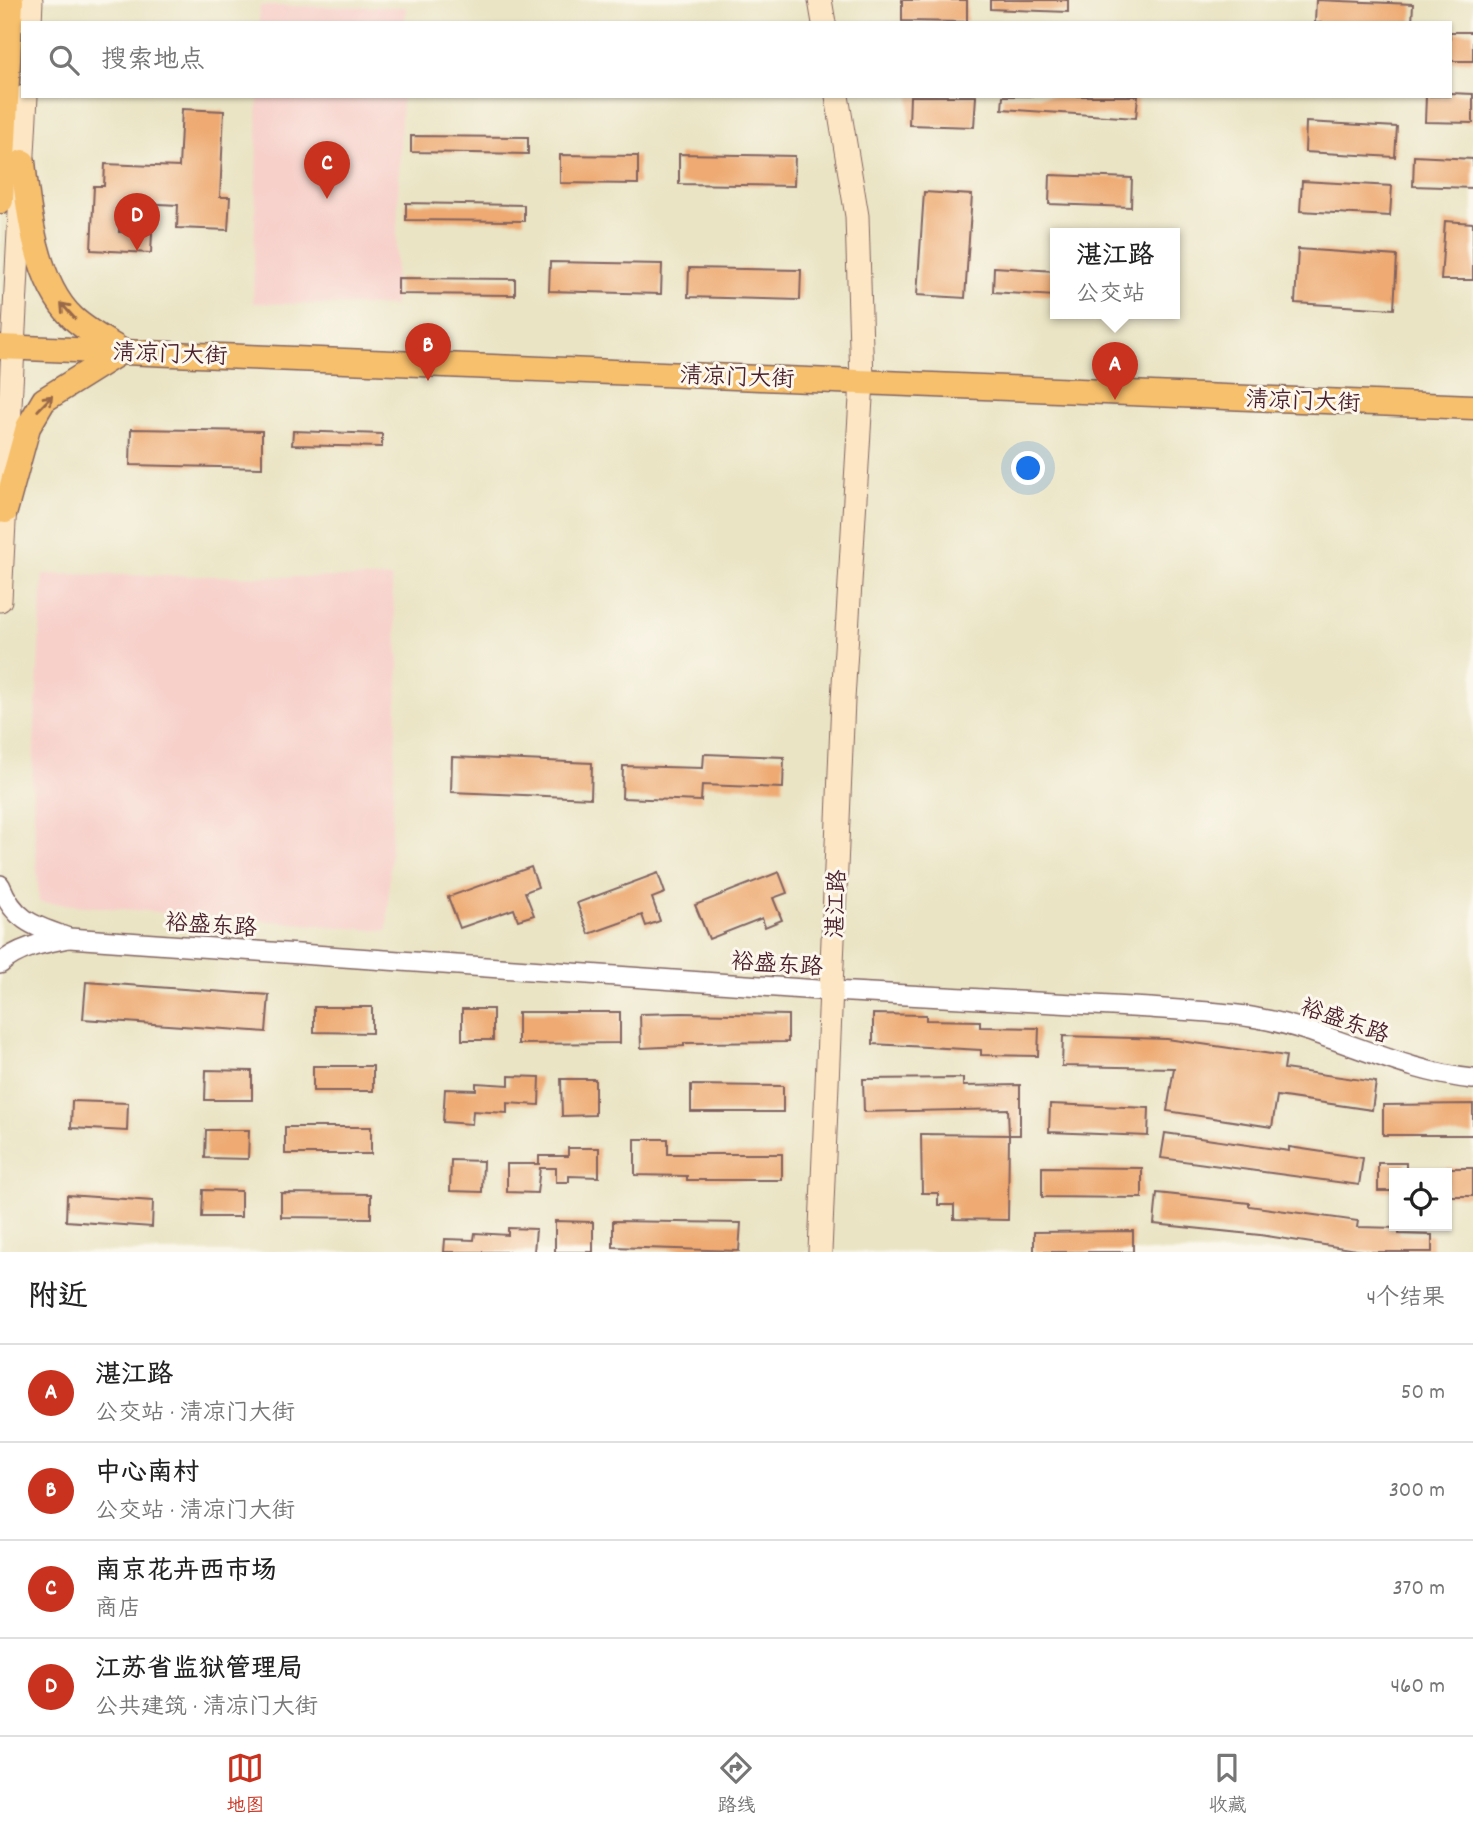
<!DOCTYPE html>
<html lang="zh">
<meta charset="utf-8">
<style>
body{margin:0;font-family:Dekko,"LXGW WenKai TC",sans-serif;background:#f2f2f2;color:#222}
.controls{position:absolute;right:21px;bottom:21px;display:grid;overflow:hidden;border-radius:0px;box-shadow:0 2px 5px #0004}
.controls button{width:63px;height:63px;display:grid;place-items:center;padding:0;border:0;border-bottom:2px solid #e0e0e0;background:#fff;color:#222;font:35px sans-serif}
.you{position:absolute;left:1029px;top:469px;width:24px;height:24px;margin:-18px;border:5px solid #fff;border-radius:50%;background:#1a73e8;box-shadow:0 0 0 10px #1a73e833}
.badge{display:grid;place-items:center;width:46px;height:46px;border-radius:50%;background:#c8321e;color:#fff;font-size:23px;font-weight:700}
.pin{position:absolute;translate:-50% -58px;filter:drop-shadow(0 2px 4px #0008)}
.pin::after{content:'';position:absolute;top:37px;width:24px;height:21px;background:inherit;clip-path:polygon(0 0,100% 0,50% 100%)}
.popup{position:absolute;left:1050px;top:228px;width:130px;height:91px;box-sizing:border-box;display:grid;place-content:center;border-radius:0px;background:#fff;filter:drop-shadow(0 2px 5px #0005);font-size:23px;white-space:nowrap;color:#767676}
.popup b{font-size:26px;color:#222}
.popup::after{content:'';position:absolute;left:50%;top:100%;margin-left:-14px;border:14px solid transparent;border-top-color:#fff}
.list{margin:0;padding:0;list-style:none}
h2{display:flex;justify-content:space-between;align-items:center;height:91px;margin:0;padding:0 28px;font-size:30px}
h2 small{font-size:23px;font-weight:400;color:#767676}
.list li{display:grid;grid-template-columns:46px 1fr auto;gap:21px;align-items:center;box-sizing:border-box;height:98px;padding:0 28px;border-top:2px solid #e0e0e0}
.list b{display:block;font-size:26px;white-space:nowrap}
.list p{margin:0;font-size:23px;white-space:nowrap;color:#767676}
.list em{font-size:23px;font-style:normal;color:#767676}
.icon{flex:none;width:38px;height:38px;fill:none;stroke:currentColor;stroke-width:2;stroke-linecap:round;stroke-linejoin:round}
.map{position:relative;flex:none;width:1473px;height:1252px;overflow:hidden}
.search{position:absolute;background:#fff;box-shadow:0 2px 5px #0004;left:21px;right:21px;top:21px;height:77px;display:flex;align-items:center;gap:18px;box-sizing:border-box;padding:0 24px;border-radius:0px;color:#767676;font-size:26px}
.sheet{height:483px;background:#fff}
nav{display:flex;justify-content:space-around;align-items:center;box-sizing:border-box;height:98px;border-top:2px solid #e0e0e0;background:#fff;font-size:19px;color:#767676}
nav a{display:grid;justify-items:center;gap:4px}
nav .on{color:#c8321e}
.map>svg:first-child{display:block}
</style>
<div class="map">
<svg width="1473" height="1252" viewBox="0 0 1473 1252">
<rect width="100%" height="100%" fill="#fbf7ec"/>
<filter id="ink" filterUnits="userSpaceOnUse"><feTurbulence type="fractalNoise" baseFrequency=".0143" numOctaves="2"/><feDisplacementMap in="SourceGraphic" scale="14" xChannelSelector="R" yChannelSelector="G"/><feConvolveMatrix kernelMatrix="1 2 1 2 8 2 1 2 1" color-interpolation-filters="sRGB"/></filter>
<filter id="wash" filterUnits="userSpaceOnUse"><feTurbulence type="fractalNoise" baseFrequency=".00686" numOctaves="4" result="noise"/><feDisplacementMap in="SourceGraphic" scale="28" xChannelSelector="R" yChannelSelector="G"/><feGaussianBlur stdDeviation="1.57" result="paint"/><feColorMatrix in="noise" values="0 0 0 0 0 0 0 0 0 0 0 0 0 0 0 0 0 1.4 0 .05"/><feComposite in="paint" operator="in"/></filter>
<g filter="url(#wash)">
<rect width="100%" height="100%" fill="#eae4c4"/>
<g fill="#f7d0ca">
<path d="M 260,6 L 406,7 L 405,23 L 259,23 Z"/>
<path d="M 258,96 L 402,96 L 394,306 L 253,303 Z"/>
<path d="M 43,574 L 391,578 L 399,663 L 387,931 L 39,902 L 32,783 Z"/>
</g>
<g id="blocks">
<g fill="#eeaa72">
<path d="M 902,0 L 967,0 L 967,22 L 902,21 Z"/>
<path d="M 990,0 L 1068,0 L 1068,12 L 990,9 Z"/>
<path d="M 1316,0 L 1413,4 L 1412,23 L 1315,23 Z"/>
<rect x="1450" y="32" width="23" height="29"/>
<path d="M 1450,93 L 1473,94 L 1473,123 L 1425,122 L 1426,96 L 1450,96 Z"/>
<path d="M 910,96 L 976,96 L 974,127 L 909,125 Z"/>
<path d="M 1003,96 L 1138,96 L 1136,118 L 1002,109 Z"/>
<path d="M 182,109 L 224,111 L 220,197 L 230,197 L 228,230 L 177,228 L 178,205 L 120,202 L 119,232 L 152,233 L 151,253 L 91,250 L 94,186 L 104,186 L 105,164 L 179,167 Z"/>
<path d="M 1306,122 L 1397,127 L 1395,157 L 1305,152 Z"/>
<path d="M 411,136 L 528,137 L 528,154 L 411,152 Z"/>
<path d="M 679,154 L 795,156 L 794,186 L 679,184 Z"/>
<path d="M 560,155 L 638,156 L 638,184 L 560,183 Z"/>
<path d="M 1414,156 L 1473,159 L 1473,188 L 1413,186 Z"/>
<path d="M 1050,175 L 1132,178 L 1131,207 L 1049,204 Z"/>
<path d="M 1302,181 L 1392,186 L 1390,216 L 1300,211 Z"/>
<path d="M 924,192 L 972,195 L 965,298 L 917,295 Z"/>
<path d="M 406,203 L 524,205 L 524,221 L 406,220 Z"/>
<path d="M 1445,221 L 1473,223 L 1473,280 L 1441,280 Z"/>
<path d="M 1298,249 L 1397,256 L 1394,309 L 1295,303 Z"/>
<path d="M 550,262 L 662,264 L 661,294 L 549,291 Z"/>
<path d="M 994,267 L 1055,271 L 1055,296 L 993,292 Z"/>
<path d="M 689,268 L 801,270 L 800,300 L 688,297 Z"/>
<path d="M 398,278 L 515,279 L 515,295 L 398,294 Z"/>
<path d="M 131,429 L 262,431 L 262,468 L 130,465 Z"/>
<path d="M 293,431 L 382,434 L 382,447 L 292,445 Z"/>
<path d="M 704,754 L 784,757 L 783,788 L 702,785 L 701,801 L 622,798 L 623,766 L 703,768 Z"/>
<path d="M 452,757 L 592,763 L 591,798 L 451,792 Z"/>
<path d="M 531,867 L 538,887 L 525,892 L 534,915 L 518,920 L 514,909 L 460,928 L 448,897 Z"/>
<path d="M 779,872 L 787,893 L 773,898 L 782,920 L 765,927 L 762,918 L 709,939 L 695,905 Z"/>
<path d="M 658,873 L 665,893 L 652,898 L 660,921 L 646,926 L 642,915 L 589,934 L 577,903 Z"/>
<path d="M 86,982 L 269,995 L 266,1032 L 83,1019 Z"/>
<path d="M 314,1007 L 372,1007 L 372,1033 L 314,1032 Z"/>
<rect x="462" y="1009" width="31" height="31"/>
<path d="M 518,1012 L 620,1012 L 620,1043 L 518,1044 Z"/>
<path d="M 683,1013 L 788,1015 L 788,1042 L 684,1043 L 684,1046 L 641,1048 L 640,1014 Z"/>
<path d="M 873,1014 L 926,1015 L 926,1020 L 980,1021 L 980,1027 L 1039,1028 L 1038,1056 L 981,1055 L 981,1050 L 873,1044 Z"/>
<path d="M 1063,1036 L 1167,1039 L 1286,1056 L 1284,1069 L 1376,1082 L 1372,1110 L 1277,1096 L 1272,1127 L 1167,1111 L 1174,1068 L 1062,1066 Z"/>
<rect x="313" y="1066" width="60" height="25"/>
<path d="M 206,1070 L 252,1071 L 252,1100 L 205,1100 Z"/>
<path d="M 509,1076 L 540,1077 L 539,1105 L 507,1103 L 507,1113 L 473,1111 L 472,1124 L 443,1122 L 445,1089 L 476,1090 L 476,1083 L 509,1085 Z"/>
<path d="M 963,1078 L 963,1086 L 1020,1085 L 1020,1135 L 1009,1135 L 1008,1109 L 864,1112 L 863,1079 Z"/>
<path d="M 561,1079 L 595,1079 L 595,1115 L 562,1116 Z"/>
<path d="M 691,1085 L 783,1086 L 783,1112 L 691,1112 Z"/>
<path d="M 72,1101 L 128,1103 L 127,1131 L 71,1128 Z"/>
<path d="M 1050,1104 L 1149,1108 L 1148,1136 L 1049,1132 Z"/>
<path d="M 1473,1104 L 1473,1135 L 1383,1135 L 1383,1105 Z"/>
<rect x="285" y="1127" width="86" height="27"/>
<path d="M 206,1130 L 249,1130 L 248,1159 L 205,1158 Z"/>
<path d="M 1165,1133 L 1289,1151 L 1289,1147 L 1363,1158 L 1359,1185 L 1161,1158 Z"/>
<path d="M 921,1134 L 1009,1135 L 1008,1220 L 954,1219 L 954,1205 L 938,1205 L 938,1193 L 922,1193 Z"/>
<path d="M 635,1139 L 668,1139 L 668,1154 L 782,1154 L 782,1180 L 687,1180 L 687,1176 L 635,1175 Z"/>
<path d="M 568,1148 L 599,1148 L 599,1177 L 569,1176 L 569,1182 L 556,1182 L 556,1168 L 540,1168 L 537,1193 L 507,1192 L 507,1164 L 539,1164 L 539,1156 L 568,1156 Z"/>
<path d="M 451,1160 L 483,1161 L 482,1192 L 450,1191 Z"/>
<path d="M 1378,1163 L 1406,1163 L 1406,1173 L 1394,1173 L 1394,1191 L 1378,1191 Z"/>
<path d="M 1042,1167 L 1142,1168 L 1142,1198 L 1042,1197 Z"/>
<rect x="1447" y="1168" width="26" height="28"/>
<path d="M 203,1190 L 241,1191 L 241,1217 L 202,1217 Z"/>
<path d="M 281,1193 L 371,1194 L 371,1218 L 281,1217 Z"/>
<path d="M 1157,1193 L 1249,1203 L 1249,1206 L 1358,1221 L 1357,1227 L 1399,1228 L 1399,1234 L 1432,1235 L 1432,1252 L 1369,1252 L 1260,1235 L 1154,1224 Z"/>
<path d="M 67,1195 L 153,1201 L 152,1227 L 66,1221 Z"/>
<path d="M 555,1221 L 593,1222 L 593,1252 L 555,1252 Z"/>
<path d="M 613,1221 L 741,1223 L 739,1251 L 613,1247 Z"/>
<path d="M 508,1228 L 536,1229 L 534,1252 L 444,1252 L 445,1239 L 474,1240 L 475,1233 L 508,1235 Z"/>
<path d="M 1133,1231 L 1133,1252 L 1034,1252 L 1034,1232 Z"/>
</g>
</g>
</g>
<g filter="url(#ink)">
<use href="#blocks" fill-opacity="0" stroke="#826461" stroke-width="2"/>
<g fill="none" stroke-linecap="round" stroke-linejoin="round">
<g stroke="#826461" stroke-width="22">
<g id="tertiary">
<path d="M 0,885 C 15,922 34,926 69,938 L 832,991 L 1150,1008 C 1185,1011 1222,1011 1257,1018 C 1331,1031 1397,1071 1473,1079"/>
<path d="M 0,964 C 19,947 44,943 68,938"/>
</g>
</g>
<g stroke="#826461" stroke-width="25">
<g id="secondary">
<path d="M 820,0 L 824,23"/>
<path d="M 30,23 L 31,0"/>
<path d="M 0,600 L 26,96"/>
<path d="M 820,1252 L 843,700 L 862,381 L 857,216 L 837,96"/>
</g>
</g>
<g stroke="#826461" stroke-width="27">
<g id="primary">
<path d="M 0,347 L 1473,407"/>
<path d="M 5,511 L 28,427 L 44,400 L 122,351 C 106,341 87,331 73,318 C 36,283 28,210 23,162"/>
</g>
</g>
<g stroke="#826461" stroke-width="29">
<path id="trunk" d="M 0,200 L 10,0"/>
</g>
<use href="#tertiary" stroke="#fff" stroke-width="19"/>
<use href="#secondary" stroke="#fce6c4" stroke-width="23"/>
<use href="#primary" stroke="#f7c06c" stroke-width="24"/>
<use href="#trunk" stroke="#f7c06c" stroke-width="26"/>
</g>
<defs><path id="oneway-shaft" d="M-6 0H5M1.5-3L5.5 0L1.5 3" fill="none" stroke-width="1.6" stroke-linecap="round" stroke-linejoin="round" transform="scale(1.75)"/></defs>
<g stroke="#986748">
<use href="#oneway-shaft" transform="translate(68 311) rotate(-132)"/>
<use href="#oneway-shaft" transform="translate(45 403) rotate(-46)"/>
</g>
</g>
<g text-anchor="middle" stroke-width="6" stroke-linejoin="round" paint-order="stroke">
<g font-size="23" fill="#4a1f2b" stroke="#fbf7ec">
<text transform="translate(170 353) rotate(2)" y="8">清凉门大街</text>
<text transform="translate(737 376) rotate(2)" y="8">清凉门大街</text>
<text transform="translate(1303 400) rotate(2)" y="8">清凉门大街</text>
<text transform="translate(835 904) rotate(-88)" y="8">湛江路</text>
<text transform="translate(211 924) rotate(4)" y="8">裕盛东路</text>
<text transform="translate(777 963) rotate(4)" y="8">裕盛东路</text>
<text transform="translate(1345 1020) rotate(19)" y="8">裕盛东路</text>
</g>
</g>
</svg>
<div class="controls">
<button><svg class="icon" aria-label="locate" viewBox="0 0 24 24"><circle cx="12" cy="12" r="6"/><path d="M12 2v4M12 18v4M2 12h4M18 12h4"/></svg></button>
</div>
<div class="you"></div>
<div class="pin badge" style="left:1115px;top:400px">A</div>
<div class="popup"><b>湛江路</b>公交站</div>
<div class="pin badge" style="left:428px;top:381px">B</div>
<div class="pin badge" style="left:327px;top:199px">C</div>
<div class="pin badge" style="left:137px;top:251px">D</div>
<div class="search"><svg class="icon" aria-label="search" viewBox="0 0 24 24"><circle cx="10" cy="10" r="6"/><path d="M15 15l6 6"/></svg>搜索地点</div>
</div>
<section class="sheet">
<h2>附近<small>4个结果</small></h2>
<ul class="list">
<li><span class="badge">A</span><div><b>湛江路</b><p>公交站 · 清凉门大街</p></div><em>50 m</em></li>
<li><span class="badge">B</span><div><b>中心南村</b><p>公交站 · 清凉门大街</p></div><em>300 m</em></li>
<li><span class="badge">C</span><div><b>南京花卉西市场</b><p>商店</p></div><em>370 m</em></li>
<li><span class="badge">D</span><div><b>江苏省监狱管理局</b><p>公共建筑 · 清凉门大街</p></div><em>460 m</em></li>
</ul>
</section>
<nav>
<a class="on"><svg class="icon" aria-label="map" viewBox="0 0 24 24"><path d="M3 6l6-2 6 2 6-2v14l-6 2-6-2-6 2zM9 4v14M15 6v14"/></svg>地图</a>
<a><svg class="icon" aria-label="directions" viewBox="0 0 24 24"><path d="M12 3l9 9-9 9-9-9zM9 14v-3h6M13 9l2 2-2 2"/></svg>路线</a>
<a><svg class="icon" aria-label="saved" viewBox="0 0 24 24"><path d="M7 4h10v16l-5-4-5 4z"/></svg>收藏</a>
</nav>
